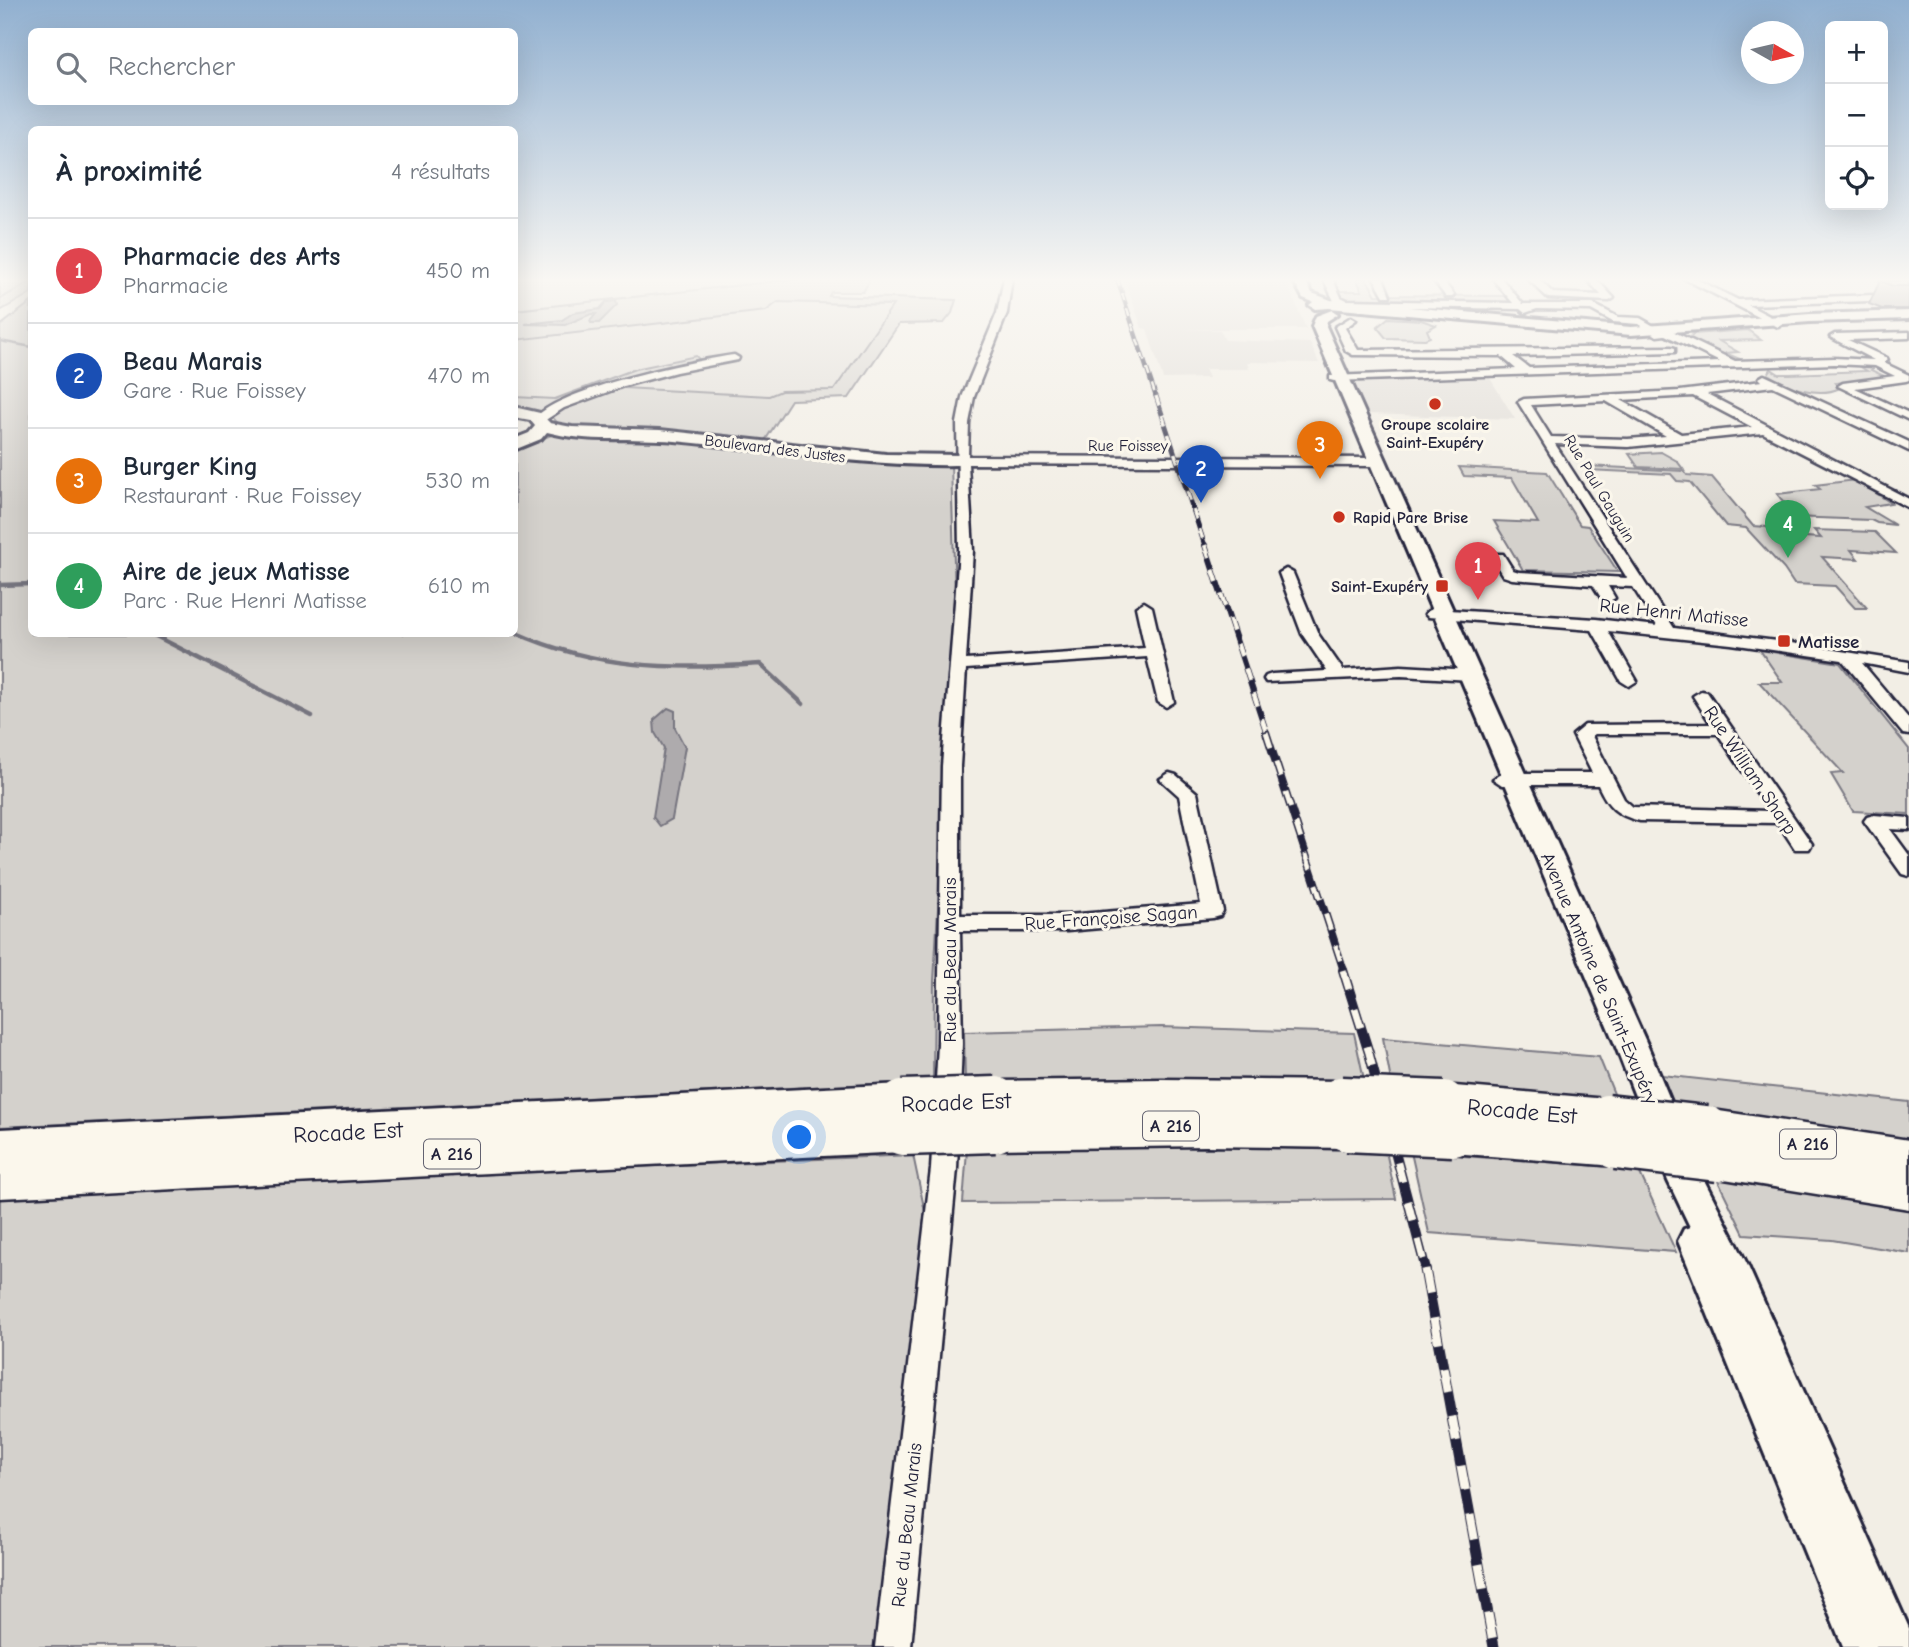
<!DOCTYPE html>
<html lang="fr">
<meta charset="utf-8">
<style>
body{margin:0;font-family:"Comic Neue",sans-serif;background:#f2f2f3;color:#1f2937}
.controls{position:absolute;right:21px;top:21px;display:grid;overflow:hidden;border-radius:10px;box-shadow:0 7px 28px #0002}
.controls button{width:63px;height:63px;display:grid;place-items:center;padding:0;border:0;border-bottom:2px solid #e0e1e3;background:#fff;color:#1f2937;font:35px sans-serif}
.compass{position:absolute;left:1741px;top:21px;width:63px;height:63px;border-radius:50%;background:#fff;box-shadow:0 7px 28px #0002;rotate:98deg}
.you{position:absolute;left:800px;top:1138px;width:24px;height:24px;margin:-18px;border:5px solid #fff;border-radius:50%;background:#1a73e8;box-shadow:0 0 0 10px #1a73e833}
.badge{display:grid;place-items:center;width:46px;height:46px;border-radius:50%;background:#c8321e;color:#fff;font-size:23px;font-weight:700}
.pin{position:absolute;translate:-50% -58px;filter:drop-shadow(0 2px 4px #0008)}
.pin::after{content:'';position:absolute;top:37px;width:24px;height:21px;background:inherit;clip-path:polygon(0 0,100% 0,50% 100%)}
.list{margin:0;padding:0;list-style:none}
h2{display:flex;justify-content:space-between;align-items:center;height:91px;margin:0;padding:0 28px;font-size:30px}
h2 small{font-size:23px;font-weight:400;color:#747a83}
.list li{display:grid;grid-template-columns:46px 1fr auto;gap:21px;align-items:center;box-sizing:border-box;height:105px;padding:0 28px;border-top:2px solid #e0e1e3}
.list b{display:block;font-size:26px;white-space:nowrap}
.list p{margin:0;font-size:23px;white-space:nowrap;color:#747a83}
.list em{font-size:23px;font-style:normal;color:#747a83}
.icon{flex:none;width:38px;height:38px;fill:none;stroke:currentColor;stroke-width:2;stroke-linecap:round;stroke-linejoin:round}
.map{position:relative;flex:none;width:1909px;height:1647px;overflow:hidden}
.search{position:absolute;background:#fff;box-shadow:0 7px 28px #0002;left:28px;top:28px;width:490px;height:77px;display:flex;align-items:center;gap:18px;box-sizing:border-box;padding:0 24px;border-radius:10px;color:#747a83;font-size:26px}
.panel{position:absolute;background:#fff;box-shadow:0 7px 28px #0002;left:28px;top:126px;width:490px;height:511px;border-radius:10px}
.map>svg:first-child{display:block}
</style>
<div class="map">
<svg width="1909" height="1647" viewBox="0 0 1909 1647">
<rect width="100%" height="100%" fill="#f2eee5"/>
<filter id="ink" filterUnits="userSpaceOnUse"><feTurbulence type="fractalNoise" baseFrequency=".0143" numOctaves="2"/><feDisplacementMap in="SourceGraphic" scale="14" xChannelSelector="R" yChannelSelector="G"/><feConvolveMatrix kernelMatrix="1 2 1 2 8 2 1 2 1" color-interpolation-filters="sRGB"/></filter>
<g filter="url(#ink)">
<g fill="#e0dcd6">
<path d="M 515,278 L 807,278 L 515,310 Z"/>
<path d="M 1124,278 L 1285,278 L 1306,329 L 1183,329 L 1220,330 L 1225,340 L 1310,343 L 1319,363 L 1247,362 L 1249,369 L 1205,369 L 1209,378 L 1163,379 L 1147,329 L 1142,328 Z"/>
<path d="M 778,302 L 893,305 L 834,390 L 781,391 L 769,396 L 622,388 L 653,376 L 658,363 L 621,374 L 555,399 L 519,397 L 515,377 L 515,340 L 766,311 Z"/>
<path d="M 1488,375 L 1515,419 L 1368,414 L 1352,380 Z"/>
</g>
<g fill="#d4d1cc" stroke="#7b7a84" stroke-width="2">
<path d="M 0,278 L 31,278 L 31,293 L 0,311 Z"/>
<path d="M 807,278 L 871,278 L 863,292 L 831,292 L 829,296 L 956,300 L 952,313 L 944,323 L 899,324 L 849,398 L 791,400 L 759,450 L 840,459 L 951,464 L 955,596 L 934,982 L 933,1081 L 0,1127 L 0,326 L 31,302 L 32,634 L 514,634 L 515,449 L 554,434 L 581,433 L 560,426 L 550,414 L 515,408 L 515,397 L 555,399 L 635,369 L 696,356 L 705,366 L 640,381 L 624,388 L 769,396 L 781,391 L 834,390 L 893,305 L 778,302 L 766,311 L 515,340 L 515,310 Z"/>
<path d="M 1356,278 L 1366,278 L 1376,295 L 1505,296 L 1515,303 L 1345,300 L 1339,291 L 1362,291 Z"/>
<path d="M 1388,318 L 1421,320 L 1436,325 L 1427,330 L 1430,337 L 1425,339 L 1386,338 L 1377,327 Z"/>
<path d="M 1748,330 L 1761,340 L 1719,341 L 1738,352 L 1725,353 L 1747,362 L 1736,361 L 1690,338 L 1693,334 Z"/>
<path d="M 1859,366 L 1874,367 L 1871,370 L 1884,376 L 1900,377 L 1835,383 L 1840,388 C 1819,398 1788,388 1768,374 L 1771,369 L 1779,374 L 1790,374 L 1867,371 Z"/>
<path d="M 1661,452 L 1677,461 L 1683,469 L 1638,467 L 1629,454 Z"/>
<path d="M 1586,466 L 1684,471 L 1687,475 L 1712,477 L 1753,526 L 1768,527 L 1776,535 L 1821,538 L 1814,530 L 1875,532 L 1896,553 L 1851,550 L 1858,559 L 1822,557 L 1867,608 L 1855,608 L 1835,586 L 1794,584 L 1784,569 L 1746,528 L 1726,526 L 1690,482 L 1677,481 L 1671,474 L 1588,470 Z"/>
<path d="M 1459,467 L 1547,472 L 1580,525 L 1588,526 L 1618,572 L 1523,570 L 1494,521 L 1538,523 L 1512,478 L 1464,476 Z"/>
<path d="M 1856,480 L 1891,503 L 1865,507 L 1895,525 L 1877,523 L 1871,520 L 1791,517 L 1786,515 L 1792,512 L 1777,494 L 1820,489 L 1815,485 Z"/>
<path d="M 1760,650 L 1840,663 L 1909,749 L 1909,814 L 1853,811 L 1831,774 L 1843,773 L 1759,682 L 1782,682 Z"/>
<path d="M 1161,1027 L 1354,1033 L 1365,1084 L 1205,1078 L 965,1081 L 964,1032 Z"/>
<path d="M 1383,1038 L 1599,1057 L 1617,1101 L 1525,1091 L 1391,1081 Z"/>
<path d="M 1662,1075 L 1909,1102 L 1909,1140 L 1674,1105 Z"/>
<path d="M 1189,1145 L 1386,1151 L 1396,1199 L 963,1203 L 967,1150 Z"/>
<path d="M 1411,1152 L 1638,1169 L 1676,1252 L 1429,1233 Z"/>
<path d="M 913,1155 L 929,1231 L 879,1647 L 0,1647 L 0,1199 L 584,1169 Z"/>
<path d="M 1716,1177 L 1909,1204 L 1909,1253 L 1832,1240 L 1744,1234 Z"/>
</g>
<g fill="#aeabad" stroke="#76747f" stroke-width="2">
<path d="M 616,301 L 617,305 L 599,323 L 591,323 L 590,321 L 596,314 L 591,314 L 565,325 L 525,324 L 562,320 L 573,313 L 600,309 L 606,302 Z"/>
<path d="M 668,708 L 675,711 L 675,728 L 685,747 L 672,819 L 660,826 L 653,817 L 664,748 L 655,733 L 654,720 Z"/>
</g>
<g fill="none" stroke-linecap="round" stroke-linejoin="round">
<g stroke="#76747f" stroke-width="2.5">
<path d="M 0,299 L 32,281"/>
<path d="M 0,341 L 32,347"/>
</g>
<g stroke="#76747f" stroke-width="4.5">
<path d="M 0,585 L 32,584"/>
<path d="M 514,632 C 596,669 672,670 760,664 L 803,704"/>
<path d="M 152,634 L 312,716"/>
</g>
<g stroke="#22223b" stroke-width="5">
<g id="street">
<path d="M 1004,278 L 1012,278 L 1007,313 L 974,397 L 969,423 L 968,456 L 1379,458 L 1385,462 L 1379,466 L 968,464 L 973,551 L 966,660 L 1145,648 L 1136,607 L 1144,602 L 1152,607 L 1174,702 L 1166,707 L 1158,702 L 1147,657 L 966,669 L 960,766 L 960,915 L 1067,915 L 1201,904 L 1179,796 L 1160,779 L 1169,773 L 1176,775 L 1197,793 L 1223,911 L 1220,916 L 1213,918 L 1067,931 L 960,931 L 962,1044 L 957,1169 L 911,1647 L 875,1647 L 931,1169 L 938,1044 L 942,766 L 959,551 L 957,423 L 962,397 L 997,313 Z"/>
<path d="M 1323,278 L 1332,278 L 1341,297 L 1347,300 L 1513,303 L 1492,278 L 1501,278 L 1523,304 L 1593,304 L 1618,317 L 1640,318 L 1661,330 L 1668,329 L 1735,361 L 1834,358 L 1874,360 L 1830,337 L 1835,334 L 1909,332 L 1909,338 L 1848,340 L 1887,358 L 1888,360 L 1884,363 L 1909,375 L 1909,380 L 1906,381 L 1855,388 L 1909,413 L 1909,420 L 1838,386 L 1843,383 L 1895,376 L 1875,366 L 1834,364 L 1334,381 L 1330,380 L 1330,376 L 1516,369 L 1501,356 L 1353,355 L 1346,351 L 1335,327 L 1351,317 L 1356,320 L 1345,328 L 1358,350 L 1671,347 L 1675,348 L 1675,352 L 1513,356 L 1529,368 L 1720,362 L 1665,335 L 1657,336 L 1638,324 L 1613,322 L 1591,310 L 1537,309 L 1525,313 L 1520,309 L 1345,306 L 1334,301 Z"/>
<path d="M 1374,278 L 1383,278 L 1390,296 L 1384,296 Z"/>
<path d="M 1432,278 L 1441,278 L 1454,295 L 1452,297 L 1446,297 Z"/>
<path d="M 1527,278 L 1537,278 L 1553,293 L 1601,295 L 1586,278 L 1595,278 L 1614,298 L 1609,301 L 1548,298 Z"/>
<path d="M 1683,278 L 1694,278 L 1738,300 L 1902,294 L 1909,297 L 1909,303 L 1901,300 L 1748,305 L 1781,322 L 1783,324 L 1778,327 Z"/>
<path d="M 734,355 L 739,358 L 738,360 L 676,372 L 624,386 L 564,408 L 544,421 L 534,419 C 560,388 692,361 734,355 Z"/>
<path d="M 1764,375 L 1909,442 L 1909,451 L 1773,386 L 1707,394 L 1909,499 L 1909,508 L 1763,433 L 1628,447 L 1555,444 L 1674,628 L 1791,643 L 1909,662 L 1909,672 L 1862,663 L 1909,719 L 1909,735 L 1903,734 L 1842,660 L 1731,644 L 1608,631 L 1637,681 L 1629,686 L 1621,681 L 1592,630 L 1428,617 L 1425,614 L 1428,611 L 1433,609 L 1596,619 L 1657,626 L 1633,587 L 1608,586 L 1615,598 L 1608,602 L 1603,601 L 1593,585 L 1512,579 L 1503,576 L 1491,557 L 1493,554 L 1503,554 L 1513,570 L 1519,572 L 1627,578 L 1518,402 L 1524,399 L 1680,391 L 1762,381 L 1759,378 ZM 1693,396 L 1752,427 L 1681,434 L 1621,400 ZM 1606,401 L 1666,436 L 1628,439 L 1551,437 L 1531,405 Z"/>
<path d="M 1286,569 L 1293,573 L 1318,634 L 1343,670 L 1401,666 L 1471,670 L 1479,675 L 1471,680 L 1401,676 L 1266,682 L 1264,679 L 1266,676 L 1272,674 L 1327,671 L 1302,634 L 1279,573 Z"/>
<path d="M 1701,691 L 1707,692 L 1812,844 L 1809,849 L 1795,849 L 1778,823 L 1640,821 C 1616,815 1608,807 1598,785 L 1502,785 L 1493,779 L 1502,773 L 1592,773 L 1573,735 L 1585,725 L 1711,724 L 1693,696 ZM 1595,734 L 1718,734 L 1769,811 L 1633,807 L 1624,799 L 1592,736 Z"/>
<path d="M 1874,815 L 1909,818 L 1909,830 L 1890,829 L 1909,855 L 1909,876 L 1902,874 L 1864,821 L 1867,817 Z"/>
</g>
</g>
<g stroke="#22223b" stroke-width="6">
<g id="secondary">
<path d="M 1292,278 L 1304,278 L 1312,293 L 1331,300 L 1631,327 L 1810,314 L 1909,311 L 1909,319 L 1810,322 L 1631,335 L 1329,308 L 1315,309 L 1309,305 L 1313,302 L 1303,298 Z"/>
<path d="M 1332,310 L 1338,314 L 1327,321 L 1326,326 L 1646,1042 L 1702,1176 L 1747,1264 L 1909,1628 L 1909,1647 L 1843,1647 L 1678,1241 L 1684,1229 L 1690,1227 L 1668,1181 L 1614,1042 L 1312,326 L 1316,316 Z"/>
<path d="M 514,407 L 540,413 L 550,423 L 572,427 L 660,430 L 886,454 L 962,455 L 970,460 L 962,465 C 865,467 771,450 675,441 C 633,437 588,443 547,432 L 541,439 L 514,450 L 514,439 L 529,433 L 535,426 L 530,420 L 514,417 Z"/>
</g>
</g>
<g stroke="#22223b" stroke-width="5">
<g id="highway">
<path d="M 1162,1079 L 1342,1081 L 1358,1087 L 1364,1100 L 1358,1112 L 1363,1114 L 1370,1128 L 1363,1142 L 1347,1148 L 1206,1146 L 995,1149 L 979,1143 L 972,1129 L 982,1114 L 973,1100 L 979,1087 L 995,1081 Z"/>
<path d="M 903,1084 L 919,1090 L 925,1103 L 917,1117 L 926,1132 L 919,1146 L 903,1152 L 0,1198 L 0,1129 Z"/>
<path d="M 1443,1085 L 1607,1099 L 1623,1104 L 1630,1118 L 1624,1129 L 1632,1132 L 1639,1146 L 1632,1160 L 1616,1166 L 1453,1153 L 1437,1147 L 1430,1133 L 1436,1120 L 1427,1117 L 1421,1104 L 1427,1091 Z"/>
<path d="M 1706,1109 L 1909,1140 L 1909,1209 L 1718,1178 L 1701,1172 L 1695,1158 L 1700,1146 L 1690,1143 L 1683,1129 L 1690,1115 Z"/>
</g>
</g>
<use href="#street" fill="#fbf7ec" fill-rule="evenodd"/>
<use href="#secondary" fill="#fbf7ec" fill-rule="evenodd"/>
<use href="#highway" fill="#fbf7ec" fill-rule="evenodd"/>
<g stroke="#22223b" stroke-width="4.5">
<path id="rail-far5" d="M 1117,278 L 1156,397"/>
</g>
<g stroke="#22223b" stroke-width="5">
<path id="rail-far4" d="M 1156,396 L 1205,546"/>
</g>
<g stroke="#22223b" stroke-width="6">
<path id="rail-far3" d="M 1205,545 L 1267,734"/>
</g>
<g stroke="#22223b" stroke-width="8">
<path id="rail-far2" d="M 1266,732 L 1344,971"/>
</g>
<g stroke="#22223b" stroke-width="10">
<path id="rail-far1" d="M 1343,970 L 1369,1053 L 1426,1270"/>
</g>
<g stroke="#22223b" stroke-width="11">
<path id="rail" d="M 1425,1269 L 1494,1647"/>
</g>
<use href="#rail-far5" stroke="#fbf7ec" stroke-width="2.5" stroke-dasharray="8" stroke-linecap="butt"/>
<use href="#rail-far4" stroke="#fbf7ec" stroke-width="3.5" stroke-dasharray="10" stroke-linecap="butt"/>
<use href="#rail-far3" stroke="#fbf7ec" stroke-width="4.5" stroke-dasharray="13" stroke-linecap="butt"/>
<use href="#rail-far2" stroke="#fbf7ec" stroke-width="5" stroke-dasharray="16" stroke-linecap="butt"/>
<use href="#rail-far1" stroke="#fbf7ec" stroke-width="7" stroke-dasharray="20" stroke-linecap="butt"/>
<use href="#rail" stroke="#fbf7ec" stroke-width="9" stroke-dasharray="25" stroke-linecap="butt"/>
<g stroke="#22223b" stroke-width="51" stroke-linecap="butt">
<g id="highway-bridge">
<path d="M 1342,1100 L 1443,1104"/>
<path d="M 903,1103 L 995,1100"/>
<path d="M 1607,1118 L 1706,1129"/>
<path d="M 1347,1128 L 1453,1133"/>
<path d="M 903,1132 L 995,1129"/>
<path d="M 1616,1146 L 1718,1158"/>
</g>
</g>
<use href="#highway-bridge" stroke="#fbf7ec" stroke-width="46"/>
</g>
<path fill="#a7a3a3" stroke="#22223b" stroke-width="2" d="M 1909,280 L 1909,309 L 1882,309 L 1869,304 L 1880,281 Z"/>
<path fill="#c2bebe" stroke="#22223b" stroke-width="2" d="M 1909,280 L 1909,286 L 1893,286 L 1880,281 Z"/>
</g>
<linearGradient id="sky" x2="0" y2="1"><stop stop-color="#91b0d0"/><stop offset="0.55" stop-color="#f9f7f3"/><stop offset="1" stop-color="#f9f7f3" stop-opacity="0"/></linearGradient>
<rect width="1909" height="509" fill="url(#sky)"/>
<g fill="#c8321e" stroke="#fbf7ec" stroke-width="2.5">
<circle cx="1435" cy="404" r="7"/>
<circle cx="1339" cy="517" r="7"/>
<rect x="1435" y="579" width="14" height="14" rx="3.5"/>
<rect x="1777" y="634" width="14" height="14" rx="3.5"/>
</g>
<g text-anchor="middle" stroke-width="6" stroke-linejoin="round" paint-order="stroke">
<g font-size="16" font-weight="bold" fill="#22223b" stroke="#fbf7ec">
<text x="1435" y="430">Groupe scolaire<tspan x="1435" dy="18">Saint-Exupéry</tspan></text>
<text x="1353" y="523" text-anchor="start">Rapid Pare Brise</text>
<text x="1428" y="592" text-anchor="end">Saint-Exupéry</text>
</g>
<g font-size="16" fill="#22223b" stroke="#fbf7ec">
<text x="1128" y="451">Rue Foissey</text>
<text transform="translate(775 448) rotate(7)" y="6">Boulevard des Justes</text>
<text transform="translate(1600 488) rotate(59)" y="6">Rue Paul Gauguin</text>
</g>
<g fill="#fbf7ec" stroke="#636270" stroke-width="2">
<rect x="1143" y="1111.5" width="56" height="29" rx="5"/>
<rect x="1780" y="1129.5" width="56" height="29" rx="5"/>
<rect x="424" y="1139.5" width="56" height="29" rx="5"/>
</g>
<g font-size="18" font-weight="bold" fill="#22223b">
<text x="1171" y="1132">A 216</text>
<text x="1808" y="1150">A 216</text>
<text x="452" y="1160">A 216</text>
</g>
<g font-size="19" fill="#22223b" stroke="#fbf7ec">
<text transform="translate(1674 612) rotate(6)" y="7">Rue Henri Matisse</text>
<text transform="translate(1751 770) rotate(56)" y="7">Rue William Sharp</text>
<text transform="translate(1111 917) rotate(-4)" y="7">Rue Françoise Sagan</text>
<text transform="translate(949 960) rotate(-90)" y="7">Rue du Beau Marais</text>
<text transform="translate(1600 978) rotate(67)" y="7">Avenue Antoine de Saint-Exupéry</text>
<text transform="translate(906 1525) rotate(-84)" y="7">Rue du Beau Marais</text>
</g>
<g font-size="19" font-weight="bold" fill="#22223b" stroke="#fbf7ec" text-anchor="start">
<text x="1798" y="648">Matisse</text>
</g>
<g font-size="23" fill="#22223b" stroke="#fbf7ec">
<text transform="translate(956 1102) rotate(-2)" y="8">Rocade Est</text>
<text transform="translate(1522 1111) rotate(5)" y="8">Rocade Est</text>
<text transform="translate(348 1132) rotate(-3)" y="8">Rocade Est</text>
</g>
</g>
</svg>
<div class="controls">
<button>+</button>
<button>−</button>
<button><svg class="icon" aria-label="locate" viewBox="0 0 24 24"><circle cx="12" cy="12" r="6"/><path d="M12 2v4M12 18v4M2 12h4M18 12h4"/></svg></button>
</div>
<svg class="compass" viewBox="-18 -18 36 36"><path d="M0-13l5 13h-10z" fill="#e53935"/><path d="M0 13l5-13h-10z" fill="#747a83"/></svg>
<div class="you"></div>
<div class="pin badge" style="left:1478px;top:600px;background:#e0444e">1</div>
<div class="pin badge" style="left:1201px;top:503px;background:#1a4fb4">2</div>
<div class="pin badge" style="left:1320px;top:479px;background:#e8710a">3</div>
<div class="pin badge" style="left:1788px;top:558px;background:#2e9e5b">4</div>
<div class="search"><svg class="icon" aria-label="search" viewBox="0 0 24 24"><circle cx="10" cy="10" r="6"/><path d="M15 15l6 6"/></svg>Rechercher</div>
<section class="panel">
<h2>À proximité<small>4 résultats</small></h2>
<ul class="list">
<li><span class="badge" style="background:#e0444e">1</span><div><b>Pharmacie des Arts</b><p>Pharmacie</p></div><em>450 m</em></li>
<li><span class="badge" style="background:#1a4fb4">2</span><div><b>Beau Marais</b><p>Gare · Rue Foissey</p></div><em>470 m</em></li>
<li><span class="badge" style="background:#e8710a">3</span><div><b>Burger King</b><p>Restaurant · Rue Foissey</p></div><em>530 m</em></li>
<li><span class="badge" style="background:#2e9e5b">4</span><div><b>Aire de jeux Matisse</b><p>Parc · Rue Henri Matisse</p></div><em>610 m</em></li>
</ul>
</section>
</div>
